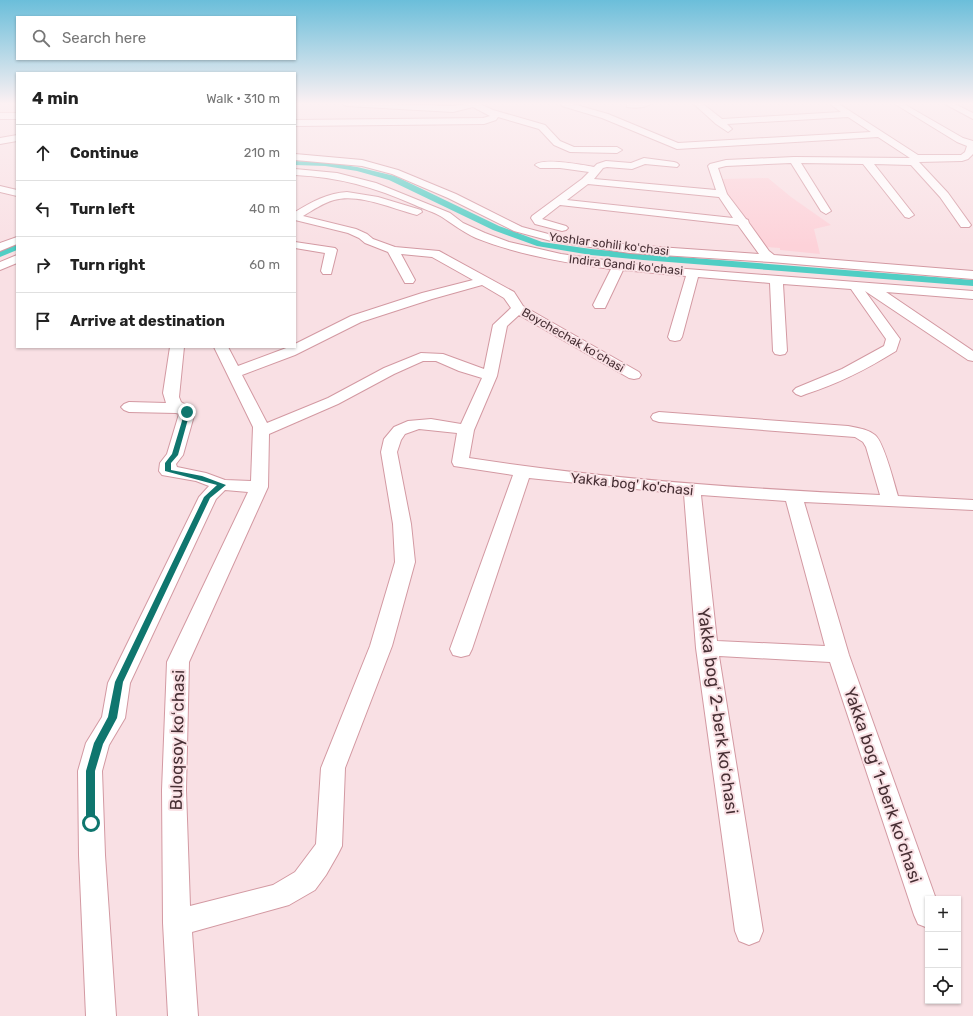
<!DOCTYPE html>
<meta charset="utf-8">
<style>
body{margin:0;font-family:Rubik,sans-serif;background:#f2f2f2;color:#222}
.controls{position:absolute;right:12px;bottom:12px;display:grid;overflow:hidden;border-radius:0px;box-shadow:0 1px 3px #0004}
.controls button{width:36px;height:36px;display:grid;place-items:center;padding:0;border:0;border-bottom:1px solid #e0e0e0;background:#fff;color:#222;font:20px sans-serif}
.stop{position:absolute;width:12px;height:12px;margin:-9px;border:3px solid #0f766e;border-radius:50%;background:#fff}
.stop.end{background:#0f766e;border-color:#fff;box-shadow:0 1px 4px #0008}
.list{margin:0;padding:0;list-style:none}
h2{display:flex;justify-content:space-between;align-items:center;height:52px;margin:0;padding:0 16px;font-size:17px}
h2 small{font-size:13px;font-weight:400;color:#767676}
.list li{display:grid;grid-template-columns:26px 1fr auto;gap:12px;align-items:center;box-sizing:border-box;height:56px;padding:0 16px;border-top:1px solid #e0e0e0}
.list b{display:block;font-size:15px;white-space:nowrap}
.list em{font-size:13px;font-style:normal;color:#767676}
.icon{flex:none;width:22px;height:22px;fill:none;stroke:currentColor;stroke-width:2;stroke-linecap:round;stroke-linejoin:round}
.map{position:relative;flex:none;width:973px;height:1016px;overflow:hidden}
.search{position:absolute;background:#fff;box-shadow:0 1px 3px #0004;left:16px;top:16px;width:280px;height:44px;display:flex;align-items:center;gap:10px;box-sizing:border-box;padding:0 14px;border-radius:0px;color:#767676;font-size:15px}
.panel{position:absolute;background:#fff;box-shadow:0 1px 3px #0004;left:16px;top:72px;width:280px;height:276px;border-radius:0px}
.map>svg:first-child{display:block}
</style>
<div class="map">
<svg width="973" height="1016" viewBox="0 0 973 1016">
<rect width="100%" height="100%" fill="#f9e0e4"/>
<path fill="#fdd2d9" d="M 768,178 L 791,197 L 831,225 L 814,229 L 820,254 L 780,250 L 780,248 L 766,247 L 730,202 L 721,179 Z"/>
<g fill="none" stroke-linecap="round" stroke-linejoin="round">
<g fill="#50cec4" fill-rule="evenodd">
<path d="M 295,161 L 325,162 L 357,167 L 395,176 L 499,226 L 542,242 L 591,249 L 643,254 L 973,280 L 973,286 L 643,260 L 591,255 L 537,246 L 493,230 L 389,180 L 357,171 L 325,166 L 295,165 Z"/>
<path d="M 17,244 L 17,250 L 0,257 L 0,251 Z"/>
</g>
<g stroke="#d399a2" stroke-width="2">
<g id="minor">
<path d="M 343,104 L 392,104 L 453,106 L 466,104 L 480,104 L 493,110 L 545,125 L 560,141 L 574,147 L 617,147 L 622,150 L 617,153 L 570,152 L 554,145 L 539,129 L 498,117 L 496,120 L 484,124 L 295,126 L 295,120 L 483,118 L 490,116 L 473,107 L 453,112 L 347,106 Z"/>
<path d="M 561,104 L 573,104 L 608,114 L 678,143 L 871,132 L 848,117 L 727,124 L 732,129 L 728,132 L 716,124 L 694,104 L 703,104 L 722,119 L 841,112 L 830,104 L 839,104 L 918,155 L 961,155 L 965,152 L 967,146 L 957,142 L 895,104 L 904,104 L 963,138 L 973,141 L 973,154 L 968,159 L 962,161 L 919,162 L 948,193 L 971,225 L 969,227 L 961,227 L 940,197 L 911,165 L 874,164 L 914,215 L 909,218 L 905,217 L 863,164 L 801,163 L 831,211 L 826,214 L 821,211 L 791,163 L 726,166 L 718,168 L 727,194 L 746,219 L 748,220 L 749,223 L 769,251 L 774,255 L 973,271 L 973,279 L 771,262 L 630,253 L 551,241 L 514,231 L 448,198 L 392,174 L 362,166 L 295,160 L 295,154 L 362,160 L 398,170 L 456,194 L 522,227 L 552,235 L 630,245 L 759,254 L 738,225 L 560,205 L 542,219 L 566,226 L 568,228 L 566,230 L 562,231 L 535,224 L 531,218 L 532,216 L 582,179 L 589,172 L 560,168 L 540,168 L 535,165 C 543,157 583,165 594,167 L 597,164 L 606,161 L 631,163 L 644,158 L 674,162 L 677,163 L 679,165 L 677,167 L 645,164 L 632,169 L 607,167 L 603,168 L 594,179 L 716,190 L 708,166 L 710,164 L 726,160 L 794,157 L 910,158 L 878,137 L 677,149 L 602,118 L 562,106 ZM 588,184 L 719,197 L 733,218 L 567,200 Z"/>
<path d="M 627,104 L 650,104 C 645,108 634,108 627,107 Z"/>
<path d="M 945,104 L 955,104 L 973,113 L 973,119 Z"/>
<rect x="0" y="113" width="17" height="6"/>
<path d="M 17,135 L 17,141 L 0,144 L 0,138 Z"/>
<path d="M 295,169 L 337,173 L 376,183 L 450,213 L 463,223 L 485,233 L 509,242 L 561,254 L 648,266 L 973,291 L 973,299 L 886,292 L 973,351 L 973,361 L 968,360 L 865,291 L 900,339 L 896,351 C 867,369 838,384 806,394 L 801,396 L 796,394 L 793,391 L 796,388 L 842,369 L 884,346 L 886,339 L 851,289 L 783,284 L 787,351 L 785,354 L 780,355 L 775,354 L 773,351 L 770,283 L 698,277 L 682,337 L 680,340 L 675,341 L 670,340 L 668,337 L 686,276 L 623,270 L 605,308 L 595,308 L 593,305 L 611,269 C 566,263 519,255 476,238 C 463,232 454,225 442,217 C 434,212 423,209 415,205 C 374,187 339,177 295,175 Z"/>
<path d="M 0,186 L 17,190 L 17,196 L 0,192 Z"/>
<path d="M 347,192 L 378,197 L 421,210 L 422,212 L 417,215 C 393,209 359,193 334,200 C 323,203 313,210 303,216 L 356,229 L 367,234 L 373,239 L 395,247 L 439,251 L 514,292 L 523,306 L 639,372 L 641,375 L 639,378 L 634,379 L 629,378 L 519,315 L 507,326 L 497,376 L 474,430 L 469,458 C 606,479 743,489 880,495 L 866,447 L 863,442 L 855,437 L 659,422 L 653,420 L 651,417 L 653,414 L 659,412 L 848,426 C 858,428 867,429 875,435 C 884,442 894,483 898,496 L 973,500 L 973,510 L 804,502 L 849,655 L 936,899 L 928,899 L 928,928 L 918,924 L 914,915 L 830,662 L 719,656 L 763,931 L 759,941 L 749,945 L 739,941 L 735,931 L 696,648 L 684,494 L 529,478 L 472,649 L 469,655 L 461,657 L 453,655 L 450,649 L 513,475 L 454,466 L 452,462 L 457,433 L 419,429 L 405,434 L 401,440 L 397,452 L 411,524 L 415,562 L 392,646 L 345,768 L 342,846 L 338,854 L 326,875 L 315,890 L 289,905 L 192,932 L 198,1016 L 168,1016 L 163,923 L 162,790 L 167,662 L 248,492 L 225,490 L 216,499 L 130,683 L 125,718 L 109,745 L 102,771 L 105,855 L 116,1016 L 86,1016 L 79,855 L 78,771 L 86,743 L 102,717 L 108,683 L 199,497 L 209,486 L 196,481 L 162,475 L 159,471 L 160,463 L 167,454 L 179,414 L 176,413 L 129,412 L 124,410 L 121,407 L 124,404 L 129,402 L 166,403 L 163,393 L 170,347 L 184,347 L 179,397 L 181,402 L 193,409 L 195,412 L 183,455 L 176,464 L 177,467 L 206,473 L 225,480 L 251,481 L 253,427 L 214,347 L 228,347 L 238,366 L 289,347 L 295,347 L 295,344 L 351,316 L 422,293 L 473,280 L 432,257 L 401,254 L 415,280 L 413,283 L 405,283 L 388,252 L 365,243 L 359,238 L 348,233 L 295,220 L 295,212 C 312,202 327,193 347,192 ZM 482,285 L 504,298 L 511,308 L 493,325 L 484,369 L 443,354 L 421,353 L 384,368 L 328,398 L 267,423 L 242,375 L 295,355 L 361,322 L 432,299 ZM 423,361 L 436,361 L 459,371 L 482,378 L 461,424 L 431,419 L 408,421 L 394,427 L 384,439 L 381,452 L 393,524 L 395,562 L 370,646 L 321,768 L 316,844 L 295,872 L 273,885 L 190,906 L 186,790 L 189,662 L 268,487 L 269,434 L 338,404 L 394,374 ZM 701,495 L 786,501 L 825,646 L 717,641 Z"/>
<path d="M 17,237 L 17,244 L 0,251 L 0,243 Z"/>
<path d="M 295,242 L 335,248 L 337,250 L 331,274 L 323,274 L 321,271 L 325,253 L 295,248 Z"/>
<path d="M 17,255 L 17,263 L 0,270 L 0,262 Z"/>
</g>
</g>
<use href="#minor" fill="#fff" fill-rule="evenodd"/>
</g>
<linearGradient id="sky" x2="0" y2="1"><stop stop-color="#6bbeda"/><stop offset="0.42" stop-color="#fcf1f3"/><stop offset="1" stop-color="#fcf1f3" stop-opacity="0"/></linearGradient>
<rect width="973" height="246" fill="url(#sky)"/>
<path fill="#0f766e" d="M 185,411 L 190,412 L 178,455 L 171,463 L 171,470 L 202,476 L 226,485 L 210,498 L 123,682 L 117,718 L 103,744 L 95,771 L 95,823 L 94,826 L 87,826 L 86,823 L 86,771 L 94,743 L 108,717 L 115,682 L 204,497 L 217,485 L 165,471 L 165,463 L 172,454 Z"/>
<g text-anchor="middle" stroke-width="4" stroke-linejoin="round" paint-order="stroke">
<g font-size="12" fill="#472f34" stroke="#f9e0e4">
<text transform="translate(609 244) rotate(7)" y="4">Yoshlar sohili koʻchasi</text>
<text transform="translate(626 265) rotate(6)" y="4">Indira Gandi koʻchasi</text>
<text transform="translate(573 340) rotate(30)" y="4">Boychechak koʻchasi</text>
</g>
<g font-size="14" fill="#472f34" stroke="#f9e0e4">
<text transform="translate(632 484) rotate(6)" y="5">Yakka bog' ko'chasi</text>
</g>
<g font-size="17" fill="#472f34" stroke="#f9e0e4">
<text transform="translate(718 711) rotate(82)" y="6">Yakka bogʻ 2-berk koʻchasi</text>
<text transform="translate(177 740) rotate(-89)" y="6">Buloqsoy koʻchasi</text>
<text transform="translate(883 785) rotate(71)" y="6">Yakka bogʻ 1-berk koʻchasi</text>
</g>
</g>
</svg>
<div class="controls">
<button>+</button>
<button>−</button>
<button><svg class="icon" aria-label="locate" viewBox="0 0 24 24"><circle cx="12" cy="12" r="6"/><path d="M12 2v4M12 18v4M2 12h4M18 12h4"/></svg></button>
</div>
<div class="stop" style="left:91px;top:823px"></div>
<div class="stop end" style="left:187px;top:412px"></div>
<div class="search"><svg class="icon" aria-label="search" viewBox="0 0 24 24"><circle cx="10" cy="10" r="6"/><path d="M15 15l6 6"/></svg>Search here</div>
<section class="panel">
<h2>4 min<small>Walk · 310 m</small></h2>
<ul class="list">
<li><svg class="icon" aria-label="ahead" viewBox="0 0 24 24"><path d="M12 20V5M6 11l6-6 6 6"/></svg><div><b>Continue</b></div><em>210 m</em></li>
<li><svg class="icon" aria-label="left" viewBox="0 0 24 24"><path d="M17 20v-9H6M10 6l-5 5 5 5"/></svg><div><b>Turn left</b></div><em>40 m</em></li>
<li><svg class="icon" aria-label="right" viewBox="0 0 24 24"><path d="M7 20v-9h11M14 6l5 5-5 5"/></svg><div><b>Turn right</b></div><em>60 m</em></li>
<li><svg class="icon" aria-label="arrive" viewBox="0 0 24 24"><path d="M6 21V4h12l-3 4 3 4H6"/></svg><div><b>Arrive at destination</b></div></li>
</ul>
</section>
</div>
